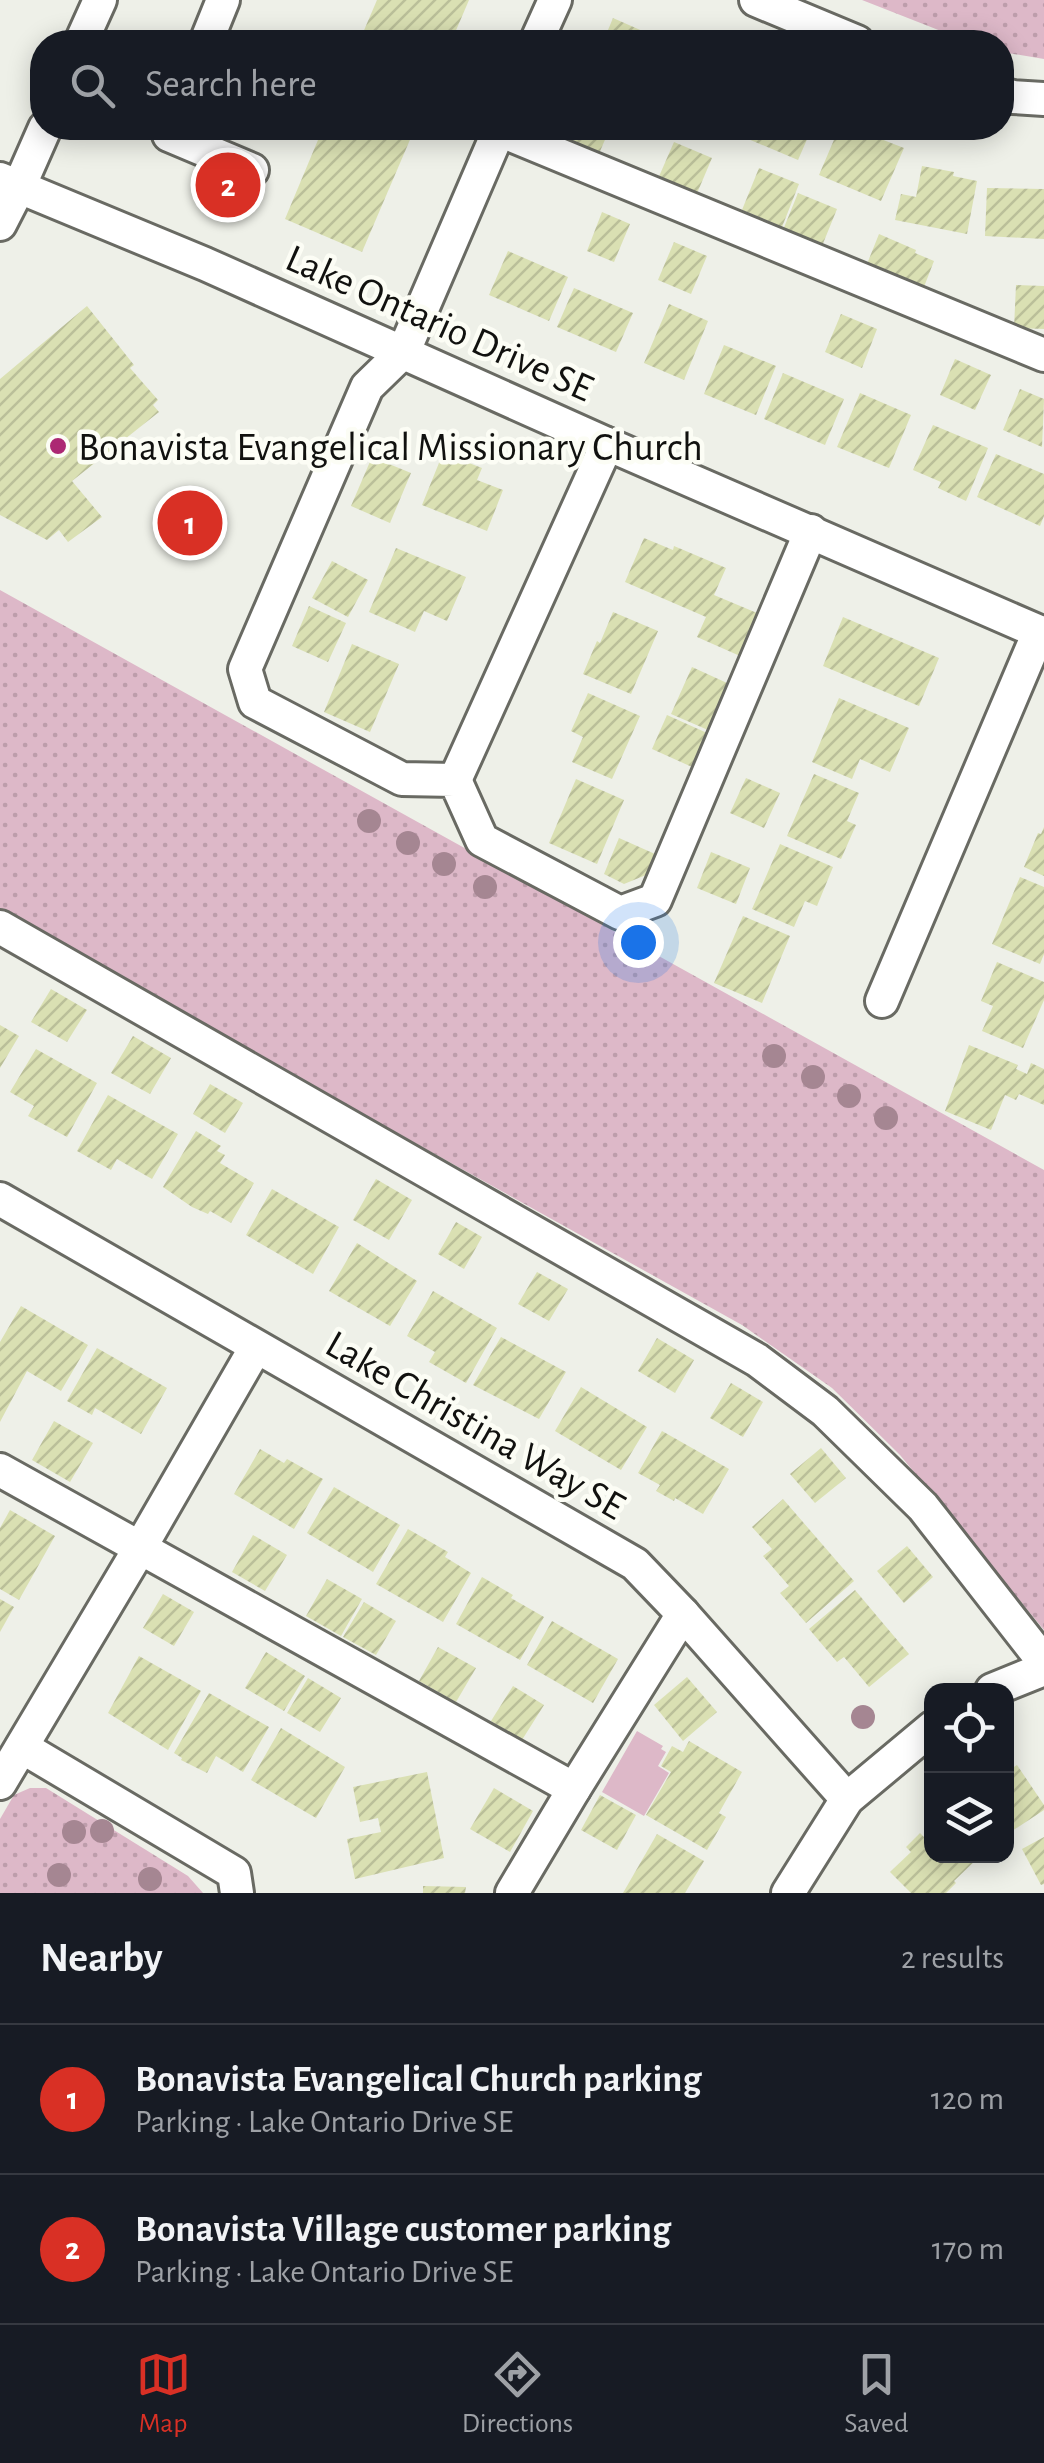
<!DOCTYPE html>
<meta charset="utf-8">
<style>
body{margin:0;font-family:"Alegreya Sans",sans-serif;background:#20242c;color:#f1f3f6}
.controls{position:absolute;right:30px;bottom:30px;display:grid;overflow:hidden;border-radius:20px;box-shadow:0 5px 25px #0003}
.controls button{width:90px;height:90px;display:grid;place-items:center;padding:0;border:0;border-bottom:2px solid #363941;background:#171b24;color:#f1f3f6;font:50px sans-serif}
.you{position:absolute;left:638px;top:942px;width:35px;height:35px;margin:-25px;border:8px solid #fff;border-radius:50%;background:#1a73e8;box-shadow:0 0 0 15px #1a73e833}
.badge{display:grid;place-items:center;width:65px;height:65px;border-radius:50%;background:#d93025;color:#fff;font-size:32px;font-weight:700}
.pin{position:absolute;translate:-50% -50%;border:5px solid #fff;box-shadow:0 2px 10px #0006}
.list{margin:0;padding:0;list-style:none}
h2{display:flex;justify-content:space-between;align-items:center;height:130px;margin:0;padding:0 40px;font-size:42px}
h2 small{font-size:32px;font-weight:400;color:#9ea1a6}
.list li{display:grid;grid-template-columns:65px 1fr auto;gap:30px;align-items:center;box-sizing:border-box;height:150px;padding:0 40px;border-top:2px solid #363941}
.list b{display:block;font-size:38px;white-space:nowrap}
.list p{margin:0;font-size:32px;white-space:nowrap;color:#9ea1a6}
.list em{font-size:32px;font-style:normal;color:#9ea1a6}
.icon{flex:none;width:55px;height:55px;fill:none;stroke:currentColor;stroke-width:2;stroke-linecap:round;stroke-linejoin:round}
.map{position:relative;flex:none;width:1044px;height:1893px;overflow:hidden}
.search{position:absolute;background:#171b24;box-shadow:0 5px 25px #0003;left:30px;right:30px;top:30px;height:110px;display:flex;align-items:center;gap:25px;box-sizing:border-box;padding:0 35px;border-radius:40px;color:#9ea1a6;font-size:38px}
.sheet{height:430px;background:#171b24}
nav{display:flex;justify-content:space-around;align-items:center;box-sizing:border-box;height:140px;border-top:2px solid #363941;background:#171b24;font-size:28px;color:#9ea1a6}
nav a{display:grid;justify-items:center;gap:5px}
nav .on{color:#d93025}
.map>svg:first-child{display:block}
</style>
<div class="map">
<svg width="1044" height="1893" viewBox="0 0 1044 1893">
<defs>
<pattern id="park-dots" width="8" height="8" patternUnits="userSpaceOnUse" patternTransform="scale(2.5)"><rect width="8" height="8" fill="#ddb8c8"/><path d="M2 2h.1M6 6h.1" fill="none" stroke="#bd9dab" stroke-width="1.8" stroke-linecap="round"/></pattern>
<pattern id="building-hatch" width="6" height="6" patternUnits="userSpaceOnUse" patternTransform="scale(2.5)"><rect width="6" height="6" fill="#dae0b3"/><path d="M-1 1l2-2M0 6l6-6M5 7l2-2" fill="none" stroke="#babf99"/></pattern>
</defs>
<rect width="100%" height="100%" fill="#eef0e8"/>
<g fill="url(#park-dots)">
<path d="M 862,0 L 1044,0 L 1044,59 L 1002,52 L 1002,42 L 969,42 Z"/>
<path d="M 0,590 L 1044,1170 L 1044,1630 L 900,1455 L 832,1388 L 742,1325 L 0,912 Z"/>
<path d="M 30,1788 L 46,1788 L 188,1876 L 203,1893 L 0,1893 L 0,1819 L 14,1795 Z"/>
</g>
<path fill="#ddb8c8" d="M 637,1731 L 663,1746 L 661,1749 L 666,1752 L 658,1766 L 669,1773 L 644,1816 L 602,1792 Z"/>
<g fill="url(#building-hatch)">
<path d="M 377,0 L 469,0 L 451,42 L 359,42 Z"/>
<path d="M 613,18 L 663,40 L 661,42 L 603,42 Z"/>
<path d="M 323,128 L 415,128 L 362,252 L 285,219 Z"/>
<path d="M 571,128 L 610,128 L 598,156 L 565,142 Z"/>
<path d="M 736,128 L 812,128 L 798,160 L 734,133 Z"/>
<path d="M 839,128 L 866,140 L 868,134 L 904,148 L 881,201 L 819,175 Z"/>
<path d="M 674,142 L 712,158 L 695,198 L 657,181 Z"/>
<path d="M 922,166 L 954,172 L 953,176 L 977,181 L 967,234 L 895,220 L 901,194 L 916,197 Z"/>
<path d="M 759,168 L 799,184 L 782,227 L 742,210 Z"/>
<path d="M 987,188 L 1044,189 L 1044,239 L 985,236 Z"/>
<path d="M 798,193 L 837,209 L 822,246 L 783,230 Z"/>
<path d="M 602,212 L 630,224 L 614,262 L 587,251 Z"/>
<path d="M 879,234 L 916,250 L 915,253 L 934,261 L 922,292 L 865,269 Z"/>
<path d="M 674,242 L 707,256 L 691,294 L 658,280 Z"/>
<path d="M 508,251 L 568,277 L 549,321 L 489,295 Z"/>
<path d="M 1016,285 L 1044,286 L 1044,329 L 1014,328 Z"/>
<path d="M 574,288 L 633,313 L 616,352 L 557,327 Z"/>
<path d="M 669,304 L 708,321 L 684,380 L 644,363 Z"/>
<path d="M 87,306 L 134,365 L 130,368 L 158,400 L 153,405 L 159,412 L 72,481 L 102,517 L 68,542 L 59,530 L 47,540 L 0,515 L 0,379 Z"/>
<path d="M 841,314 L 877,329 L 862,368 L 825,352 Z"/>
<path d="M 724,345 L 776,366 L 756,415 L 704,394 Z"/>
<path d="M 955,359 L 991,375 L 975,410 L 940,395 Z"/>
<path d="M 783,373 L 844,399 L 825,445 L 764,419 Z"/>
<path d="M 1020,389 L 1044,399 L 1042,447 L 1003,430 Z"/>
<path d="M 860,393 L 911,415 L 889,468 L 837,447 Z"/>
<path d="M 933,425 L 988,448 L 966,501 L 938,488 L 941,482 L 913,470 Z"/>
<path d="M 443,453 L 482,468 L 477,480 L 503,490 L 487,531 L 422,505 Z"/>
<path d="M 996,454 L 1044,474 L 1044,516 L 1040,526 L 977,497 Z"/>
<path d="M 372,457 L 411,473 L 390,523 L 351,506 Z"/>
<path d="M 644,538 L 673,550 L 674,546 L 726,568 L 714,595 L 757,613 L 740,656 L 697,637 L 706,617 L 625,582 Z"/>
<path d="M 396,548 L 466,577 L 447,621 L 424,611 L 415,632 L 369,612 Z"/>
<path d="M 332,561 L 368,580 L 348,617 L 312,598 Z"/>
<path d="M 309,606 L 346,623 L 328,662 L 292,646 Z"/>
<path d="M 613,612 L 658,631 L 631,694 L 583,674 L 597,641 L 600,643 Z"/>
<path d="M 843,617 L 939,658 L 919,706 L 823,666 Z"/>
<path d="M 352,644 L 399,664 L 370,732 L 324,712 Z"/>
<path d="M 692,667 L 727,683 L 708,730 L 671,714 Z"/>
<path d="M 588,693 L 640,716 L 612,779 L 572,762 L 583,737 L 571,731 Z"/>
<path d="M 839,698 L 909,728 L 890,772 L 860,759 L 852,779 L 812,762 Z"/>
<path d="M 667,715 L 707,733 L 692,767 L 652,749 Z"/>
<path d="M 814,774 L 859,793 L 847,821 L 856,825 L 841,859 L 787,836 Z"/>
<path d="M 746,778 L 780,793 L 764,828 L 730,813 Z"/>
<path d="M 576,779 L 624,800 L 597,864 L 549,843 Z"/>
<path d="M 1044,827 L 1044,876 L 1024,867 L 1038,833 L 1041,834 Z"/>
<path d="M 619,838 L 655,854 L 646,875 L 624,884 L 604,874 Z"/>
<path d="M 780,844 L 833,867 L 817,906 L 805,901 L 794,927 L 752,909 Z"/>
<path d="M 711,852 L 750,868 L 736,904 L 697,888 Z"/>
<path d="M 1020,877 L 1044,887 L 1044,954 L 1040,964 L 992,944 Z"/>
<path d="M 743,916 L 790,936 L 762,1003 L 714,983 Z"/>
<path d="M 997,962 L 1044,982 L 1044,1000 L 1023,1048 L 982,1031 L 993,1006 L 981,1001 Z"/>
<path d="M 51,989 L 87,1010 L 67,1042 L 31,1022 Z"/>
<path d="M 0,1025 L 19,1036 L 0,1068 Z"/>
<path d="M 133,1036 L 171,1058 L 150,1094 L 111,1073 Z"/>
<path d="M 969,1045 L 1018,1065 L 1016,1069 L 1027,1074 L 1031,1063 L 1044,1069 L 1044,1105 L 1019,1094 L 1016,1100 L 1005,1095 L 991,1130 L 945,1111 Z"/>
<path d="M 36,1049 L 97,1083 L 67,1137 L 28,1116 L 34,1106 L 10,1092 Z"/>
<path d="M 210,1084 L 243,1103 L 225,1133 L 193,1114 Z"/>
<path d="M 108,1095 L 178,1134 L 152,1179 L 117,1159 L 111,1170 L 77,1151 Z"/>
<path d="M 196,1131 L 221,1146 L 217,1151 L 225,1155 L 220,1163 L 254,1183 L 231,1223 L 210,1211 L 208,1214 L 192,1207 L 163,1187 Z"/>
<path d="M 376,1179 L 412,1200 L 389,1240 L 353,1220 Z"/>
<path d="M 272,1189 L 339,1227 L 313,1274 L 246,1235 Z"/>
<path d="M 456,1222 L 482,1237 L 464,1269 L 438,1254 Z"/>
<path d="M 357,1243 L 417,1281 L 390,1326 L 329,1291 Z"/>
<path d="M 537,1272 L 568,1289 L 549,1321 L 518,1304 Z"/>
<path d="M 433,1291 L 497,1328 L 466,1383 L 429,1362 L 435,1352 L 407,1336 Z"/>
<path d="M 21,1306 L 88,1345 L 61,1391 L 27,1371 L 0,1422 L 0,1342 Z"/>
<path d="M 501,1337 L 566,1372 L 539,1419 L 473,1385 Z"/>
<path d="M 657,1338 L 694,1360 L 675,1393 L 638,1371 Z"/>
<path d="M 97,1348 L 167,1388 L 141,1434 L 95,1408 L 92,1415 L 67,1401 Z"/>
<path d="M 731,1383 L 763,1402 L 743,1437 L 710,1418 Z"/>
<path d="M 581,1387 L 647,1427 L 621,1470 L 555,1431 Z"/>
<path d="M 54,1421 L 93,1443 L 70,1482 L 32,1460 Z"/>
<path d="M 662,1431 L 729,1469 L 703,1514 L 675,1498 L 674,1501 L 656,1491 L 660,1485 L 638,1473 Z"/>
<path d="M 821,1448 L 846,1478 L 815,1503 L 790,1474 Z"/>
<path d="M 260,1449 L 284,1463 L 287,1459 L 323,1479 L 294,1529 L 234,1494 Z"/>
<path d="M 334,1487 L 400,1525 L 373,1572 L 307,1533 Z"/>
<path d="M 783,1499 L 854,1581 L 806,1623 L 780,1593 L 789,1586 L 763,1556 L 772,1549 L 752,1527 Z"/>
<path d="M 10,1510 L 55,1536 L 19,1600 L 0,1589 L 0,1528 Z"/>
<path d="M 408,1529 L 448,1552 L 445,1557 L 471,1573 L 443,1622 L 376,1584 Z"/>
<path d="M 253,1535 L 287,1555 L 265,1591 L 232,1572 Z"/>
<path d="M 907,1546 L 933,1577 L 904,1603 L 877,1571 Z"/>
<path d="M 482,1577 L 513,1595 L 511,1598 L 544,1617 L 520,1660 L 456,1624 Z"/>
<path d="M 327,1579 L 362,1599 L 341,1636 L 306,1616 Z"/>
<path d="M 855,1590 L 909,1654 L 869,1687 L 844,1657 L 837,1662 L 809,1629 Z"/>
<path d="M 163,1594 L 194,1612 L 174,1646 L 143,1628 Z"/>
<path d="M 0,1599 L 14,1607 L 0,1632 Z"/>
<path d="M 364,1602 L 396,1621 L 376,1655 L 343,1637 Z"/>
<path d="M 552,1621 L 618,1659 L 593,1703 L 527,1665 Z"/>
<path d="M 438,1647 L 476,1668 L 456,1702 L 419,1681 Z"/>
<path d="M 266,1652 L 305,1676 L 284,1711 L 245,1688 Z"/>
<path d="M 139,1656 L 201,1691 L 168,1750 L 108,1713 Z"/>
<path d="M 687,1677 L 717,1712 L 683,1741 L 654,1705 Z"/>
<path d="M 308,1678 L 341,1698 L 320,1732 L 287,1713 Z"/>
<path d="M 513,1686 L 544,1705 L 522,1740 L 491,1721 Z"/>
<path d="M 209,1693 L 269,1727 L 243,1772 L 216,1756 L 207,1773 L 181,1760 L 182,1758 L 174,1753 Z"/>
<path d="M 281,1728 L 345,1767 L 316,1818 L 251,1780 Z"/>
<path d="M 689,1741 L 742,1772 L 719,1813 L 726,1817 L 707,1850 L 646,1815 L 671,1772 L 661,1766 L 672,1746 L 683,1752 Z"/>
<path d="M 1017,1765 L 1044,1805 L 1044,1810 L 1006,1835 L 1006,1772 Z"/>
<path d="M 427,1772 L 444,1858 L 355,1879 L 347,1839 L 381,1832 L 378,1818 L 360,1822 L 353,1787 Z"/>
<path d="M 494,1788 L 533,1811 L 510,1852 L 470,1829 Z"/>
<path d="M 600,1795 L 636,1815 L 617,1850 L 581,1830 Z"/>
<path d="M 932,1831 L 932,1856 L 980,1856 L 954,1881 L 956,1883 L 946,1893 L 911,1893 L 890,1872 L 911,1852 L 906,1847 L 920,1833 L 925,1838 Z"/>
<path d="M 657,1834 L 704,1861 L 685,1893 L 623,1893 Z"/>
<path d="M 1044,1837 L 1044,1884 L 1041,1885 L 1022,1849 Z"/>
<path d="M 423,1886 L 466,1887 L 465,1893 L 423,1893 Z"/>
</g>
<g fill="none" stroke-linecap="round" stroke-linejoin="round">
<g stroke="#696a63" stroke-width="38">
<g id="minor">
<path d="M 756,0 L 857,42"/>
<path d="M 81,42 L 100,0"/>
<path d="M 206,42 L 223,0"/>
<path d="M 536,42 L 555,0"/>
<path d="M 1002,94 L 1013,97 L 1044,99"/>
<path d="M 172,128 L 169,135 L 252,170"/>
<path d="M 500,128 L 404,351 L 367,387 L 245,669 L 255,702 L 402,779 L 455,780 L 482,840 L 620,913 L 655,900 L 811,531"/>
<path d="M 499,130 L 1044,355"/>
<path d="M 0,179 L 205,264 L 607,444 L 1044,634"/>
<path d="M 0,224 L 19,187 L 45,128"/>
<path d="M 455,780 L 607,444"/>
<path d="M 0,927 L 757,1360 L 825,1411 L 923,1507 L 1044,1662"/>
<path d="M 882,1001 L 1039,632"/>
<path d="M 0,1199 L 635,1564 L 683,1614 L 847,1799"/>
<path d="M 0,1470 L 574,1789"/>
<path d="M 992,1690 L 1044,1669"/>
<path d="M 22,1747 L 234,1873 L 237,1893"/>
<path d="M 0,1783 L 140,1548 L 256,1347"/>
<path d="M 512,1893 L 574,1789 L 683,1614"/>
<path d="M 788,1893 L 847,1799 L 932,1728"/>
</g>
</g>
<use href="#minor" stroke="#fff" stroke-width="32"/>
</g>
<g fill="#a58692">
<circle cx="369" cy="821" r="12"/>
<circle cx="408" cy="843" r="12"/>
<circle cx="444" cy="864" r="12"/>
<circle cx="485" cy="887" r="12"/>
<circle cx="774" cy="1056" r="12"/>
<circle cx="813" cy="1077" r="12"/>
<circle cx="849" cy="1096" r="12"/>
<circle cx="886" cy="1118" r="12"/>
<circle cx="863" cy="1717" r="12"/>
<circle cx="102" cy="1831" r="12"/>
<circle cx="74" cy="1832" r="12"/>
<circle cx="59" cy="1875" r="12"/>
<circle cx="150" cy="1879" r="12"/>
</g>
<circle fill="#ac2873" stroke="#fcfdf5" stroke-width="4" cx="58" cy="446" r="10"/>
<g text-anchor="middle" stroke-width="9" stroke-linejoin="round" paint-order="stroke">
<g font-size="40" fill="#11110f" stroke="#fcfdf5">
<text transform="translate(440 322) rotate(24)" y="14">Lake Ontario Drive SE</text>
<text transform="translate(476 1424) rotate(30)" y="14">Lake Christina Way SE</text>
</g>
<g font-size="40" fill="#11110f" stroke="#fcfdf5" text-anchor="start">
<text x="78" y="460">Bonavista Evangelical Missionary Church</text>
</g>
</g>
</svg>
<div class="controls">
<button><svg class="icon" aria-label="locate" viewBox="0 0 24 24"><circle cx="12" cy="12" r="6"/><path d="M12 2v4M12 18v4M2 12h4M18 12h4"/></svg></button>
<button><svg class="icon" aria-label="layers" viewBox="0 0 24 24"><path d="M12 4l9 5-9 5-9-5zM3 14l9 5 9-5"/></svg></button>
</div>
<div class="you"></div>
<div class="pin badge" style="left:190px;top:523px">1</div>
<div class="pin badge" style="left:228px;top:185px">2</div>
<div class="search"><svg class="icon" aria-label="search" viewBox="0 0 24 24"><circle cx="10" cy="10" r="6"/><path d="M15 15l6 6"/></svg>Search here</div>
</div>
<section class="sheet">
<h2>Nearby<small>2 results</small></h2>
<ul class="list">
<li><span class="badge">1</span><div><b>Bonavista Evangelical Church parking</b><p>Parking · Lake Ontario Drive SE</p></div><em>120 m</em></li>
<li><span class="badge">2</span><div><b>Bonavista Village customer parking</b><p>Parking · Lake Ontario Drive SE</p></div><em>170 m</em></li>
</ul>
</section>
<nav>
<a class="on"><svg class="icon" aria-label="map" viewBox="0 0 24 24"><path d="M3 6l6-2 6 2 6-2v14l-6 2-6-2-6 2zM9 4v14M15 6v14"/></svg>Map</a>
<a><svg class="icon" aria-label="directions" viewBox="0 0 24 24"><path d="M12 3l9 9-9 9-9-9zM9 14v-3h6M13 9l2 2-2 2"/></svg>Directions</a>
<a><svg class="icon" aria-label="saved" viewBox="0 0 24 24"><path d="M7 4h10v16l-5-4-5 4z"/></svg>Saved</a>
</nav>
